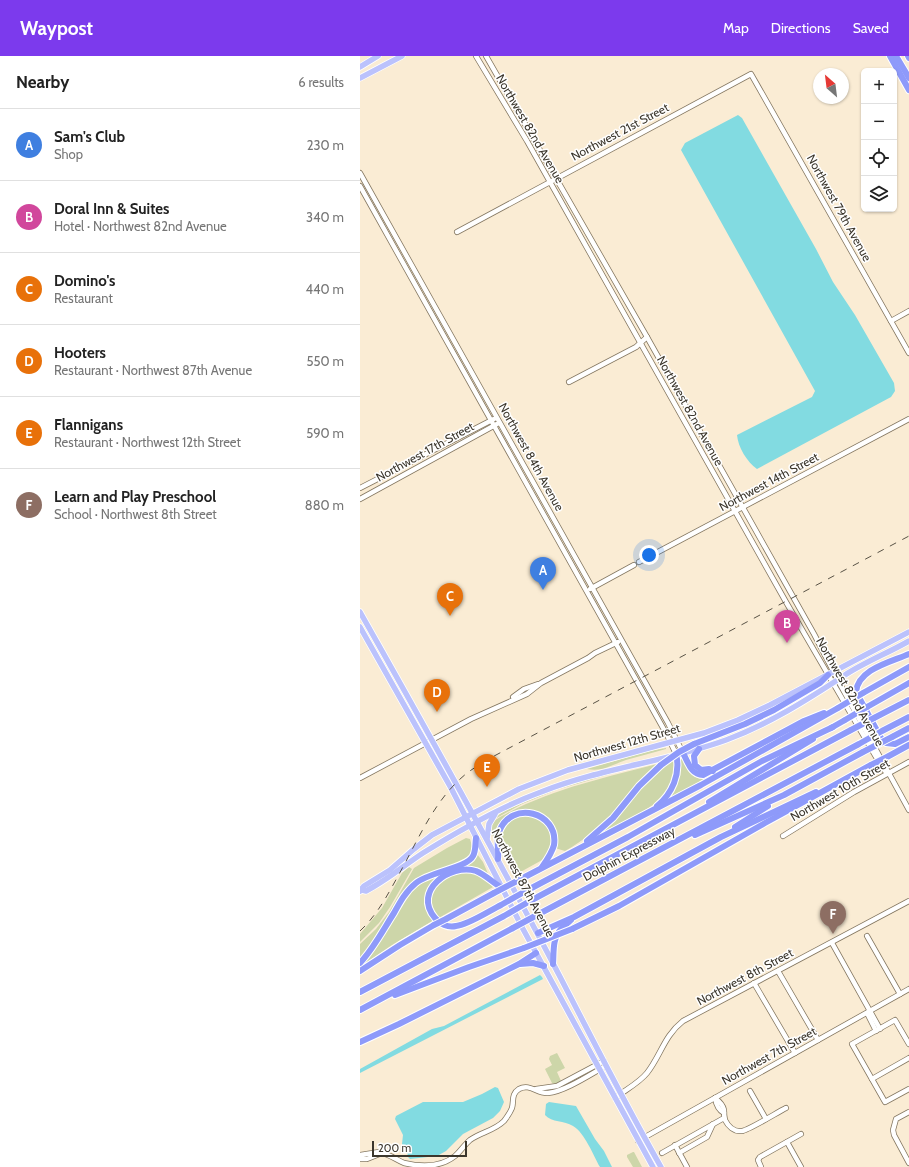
<!DOCTYPE html>
<meta charset="utf-8">
<style>
body{margin:0;font-family:Cabin,sans-serif;background:#f6f6f6;color:#222}
.controls{position:absolute;right:12px;top:12px;display:grid;overflow:hidden;border-radius:6px;box-shadow:0 1px 3px #0004}
.controls button{width:36px;height:36px;display:grid;place-items:center;padding:0;border:0;border-bottom:1px solid #e0e0e0;background:#fff;color:#222;font:20px sans-serif}
.compass{position:absolute;left:453px;top:12px;width:36px;height:36px;border-radius:50%;background:#fff;box-shadow:0 1px 3px #0004;rotate:332deg}
.scale{position:absolute;left:12px;bottom:10px;width:95px;box-sizing:border-box;padding-left:4px;border:2px solid #3b362c;border-top:0;font-size:11px;line-height:14px;white-space:nowrap;color:#3b362c;-webkit-text-stroke:3px #fff;paint-order:stroke}
.you{position:absolute;left:289px;top:499px;width:14px;height:14px;margin:-10px;border:3px solid #fff;border-radius:50%;background:#1a73e8;box-shadow:0 0 0 6px #1a73e833}
.badge{display:grid;place-items:center;width:26px;height:26px;border-radius:50%;background:#7c3aed;color:#fff;font-size:13px;font-weight:700}
.pin{position:absolute;translate:-50% -33px;filter:drop-shadow(0 1px 2px #0008)}
.pin::after{content:'';position:absolute;top:21px;width:14px;height:12px;background:inherit;clip-path:polygon(0 0,100% 0,50% 100%)}
.list{margin:0;padding:0;list-style:none}
h2{display:flex;justify-content:space-between;align-items:center;height:52px;margin:0;padding:0 16px;font-size:17px}
h2 small{font-size:13px;font-weight:400;color:#767676}
.list li{display:grid;grid-template-columns:26px 1fr auto;gap:12px;align-items:center;box-sizing:border-box;height:72px;padding:0 16px;border-top:1px solid #e0e0e0}
.list b{display:block;font-size:15px;white-space:nowrap}
.list p{margin:0;font-size:13px;white-space:nowrap;color:#767676}
.list em{font-size:13px;font-style:normal;color:#767676}
.icon{flex:none;width:22px;height:22px;fill:none;stroke:currentColor;stroke-width:2;stroke-linecap:round;stroke-linejoin:round}
.map{position:relative;flex:none;width:549px;height:1111px;overflow:hidden}
header{display:flex;align-items:center;gap:24px;box-sizing:border-box;height:56px;padding:0 20px;background:#7c3aed;color:#fff}
header strong{font-size:19px}
nav{display:flex;gap:22px;margin-inline-start:auto;font-size:14px}
main{display:flex}
aside{flex:1;background:#fff}
.map>svg:first-child{display:block}
</style>
<header>
<strong>Waypost</strong>
<nav><a>Map</a><a>Directions</a><a>Saved</a></nav>
</header>
<main>
<aside>
<h2>Nearby<small>6 results</small></h2>
<ul class="list">
<li><span class="badge" style="background:#3f7fe0">A</span><div><b>Sam's Club</b><p>Shop</p></div><em>230 m</em></li>
<li><span class="badge" style="background:#d1479c">B</span><div><b>Doral Inn &amp; Suites</b><p>Hotel · Northwest 82nd Avenue</p></div><em>340 m</em></li>
<li><span class="badge" style="background:#e8710a">C</span><div><b>Domino's</b><p>Restaurant</p></div><em>440 m</em></li>
<li><span class="badge" style="background:#e8710a">D</span><div><b>Hooters</b><p>Restaurant · Northwest 87th Avenue</p></div><em>550 m</em></li>
<li><span class="badge" style="background:#e8710a">E</span><div><b>Flannigans</b><p>Restaurant · Northwest 12th Street</p></div><em>590 m</em></li>
<li><span class="badge" style="background:#8d6e63">F</span><div><b>Learn and Play Preschool</b><p>School · Northwest 8th Street</p></div><em>880 m</em></li>
</ul>
</aside>
<div class="map">
<svg width="549" height="1111" viewBox="0 0 549 1111">
<rect width="100%" height="100%" fill="#faecd4"/>
<g fill="#cdd6a9">
<path d="M 306,692 L 306,693 C 293,697 279,700 266,704 C 251,709 243,716 227,713 L 289,695 Z"/>
<path d="M 323,703 C 328,713 331,723 344,723 L 344,724 L 306,745 L 319,704 Z"/>
<path d="M 315,705 C 315,714 314,724 310,732 C 301,750 256,769 238,779 L 290,722 L 309,706 Z"/>
<path d="M 301,707 C 271,739 243,774 205,795 L 195,792 L 196,779 L 172,755 C 155,752 135,765 135,783 C 132,780 129,774 132,769 C 133,764 142,760 146,758 C 194,732 248,721 301,707 Z"/>
<path d="M 285,708 L 196,734 L 162,748 L 133,764 C 141,755 154,751 165,746 C 204,729 244,719 285,708 Z"/>
<path d="M 166,758 L 184,765 L 192,779 L 191,791 L 184,803 L 155,819 L 142,795 L 140,778 L 151,763 Z"/>
<path d="M 106,782 L 110,783 L 113,794 L 109,803 L 54,826 L 13,888 L 0,905 L 0,888 L 16,873 L 29,856 L 54,812 L 87,792 Z"/>
<path d="M 117,798 L 123,806 L 129,820 L 105,812 L 105,810 L 111,806 Z"/>
<path d="M 49,811 L 52,813 L 30,851 L 19,867 L 0,886 L 0,878 L 22,852 L 42,817 Z"/>
<path d="M 103,816 C 118,818 123,819 133,831 L 77,863 L 69,846 C 76,825 82,821 103,816 Z"/>
<path d="M 83,819 L 72,829 L 69,857 L 74,864 L 32,889 L 0,911 L 49,836 L 65,823 Z"/>
<path d="M 197,997 L 205,1012 L 197,1016 L 201,1025 L 195,1028 L 192,1027 L 185,1013 L 192,1009 L 189,1003 L 190,1000 Z"/>
<path d="M 273,1096 L 274,1096 L 282,1111 L 273,1111 L 267,1101 L 267,1099 Z"/>
</g>
<g fill="#82dbe1">
<path d="M 378,59 L 382,62 L 456,193 L 473,226 L 495,259 L 534,327 L 535,335 L 531,341 L 397,413 C 387,406 378,391 377,379 L 452,341 L 455,335 L 321,94 L 325,87 Z"/>
<path d="M 180,919 L 182,921 L 183,923 L 0,1017 L 0,1013 L 72,973 L 84,970 Z"/>
<path d="M 135,1031 L 138,1032 L 144,1046 L 140,1055 L 133,1062 L 103,1078 L 86,1095 L 77,1100 L 50,1103 L 48,1101 L 47,1095 L 42,1088 L 43,1079 L 35,1063 L 36,1060 L 63,1046 L 103,1046 L 122,1038 Z"/>
<path d="M 189,1046 L 216,1050 L 235,1083 L 244,1095 L 252,1111 L 240,1111 C 233,1099 225,1077 213,1070 C 204,1064 192,1067 185,1059 L 186,1048 Z"/>
</g>
<g fill="none" stroke-linecap="round" stroke-linejoin="round">
<g stroke="#847761" stroke-width="6">
<g id="minor">
<path d="M 116,0 L 167,85 L 426,546 L 523,713 L 527,717"/>
<path d="M 126,0 L 287,281 L 454,578 L 481,630 L 549,754"/>
<path d="M 0,117 L 308,667 L 323,697"/>
<path d="M 0,130 L 307,679 L 316,698"/>
<path d="M 97,176 L 391,18 L 549,297"/>
<path d="M 531,265 L 549,255"/>
<path d="M 209,326 L 276,291 L 287,281"/>
<path d="M 0,432 L 134,363"/>
<path d="M 0,443 L 137,368"/>
<path d="M 279,506 L 549,363"/>
<path d="M 230,533 L 274,509"/>
<path d="M 153,641 L 164,633 L 178,628"/>
<path d="M 0,722 L 111,663 L 167,638 L 181,627 L 228,602 L 235,597 L 258,586"/>
<path d="M 423,780 L 494,736 L 549,706"/>
<path d="M 507,880 L 540,938"/>
<path d="M 472,887 L 520,973"/>
<path d="M 418,915 L 458,984"/>
<path d="M 394,927 L 435,997"/>
<path d="M 507,957 L 516,975"/>
<path d="M 549,988 L 535,964 L 492,988 L 525,1046 L 549,1033"/>
<path d="M 512,1023 L 549,1002"/>
<path d="M 176,1033 L 197,1030 L 244,1005"/>
<path d="M 390,1035 L 406,1063"/>
<path d="M 255,1042 C 265,1034 279,1027 287,1017 C 301,999 304,980 323,965 L 549,845"/>
<path d="M 355,1042 C 359,1045 363,1049 364,1054 C 364,1058 364,1060 365,1064 C 368,1070 374,1076 382,1075 C 389,1074 418,1056 426,1052"/>
<path d="M 355,1042 C 356,1048 358,1054 364,1057"/>
<path d="M 549,1056 L 536,1063 L 533,1074 L 534,1079 L 549,1107"/>
<path d="M 278,1085 L 549,933"/>
<path d="M 427,1086 L 441,1111"/>
<path d="M 315,1089 L 327,1111"/>
<path d="M 22,1097 L 7,1103 L 0,1103 L 0,1099 L 19,1096 C 29,1098 35,1103 44,1107 C 61,1111 81,1111 95,1100 C 101,1095 104,1089 110,1084 C 121,1076 134,1075 144,1065 C 147,1061 150,1057 152,1052 C 154,1045 151,1038 159,1033 C 170,1027 177,1038 188,1037 C 203,1036 228,1020 242,1012"/>
<path d="M 302,1097 L 364,1062"/>
<path d="M 319,1097 L 347,1081 L 353,1068"/>
<path d="M 401,1111 L 398,1104 L 400,1101 L 441,1078"/>
</g>
</g>
<g stroke="#fff" stroke-width="7">
<g id="major">
<path d="M 0,11 L 18,0"/>
<path d="M 0,22 L 42,0"/>
<path d="M 0,556 C 60,662 119,768 176,875 C 218,954 257,1034 301,1111"/>
<path d="M 0,571 L 91,732 L 163,873 L 293,1111"/>
<path d="M 127,783 L 129,768 L 135,758"/>
<path d="M 2,834 L 6,835 L 13,831 C 31,821 46,808 63,797 C 100,774 140,751 181,736 C 241,712 306,706 366,684 C 409,668 447,644 485,619 C 505,606 528,597 549,585"/>
<path d="M 0,835 L 4,830 L 30,814 L 54,793 L 72,779 L 159,733 L 208,714 L 344,677 L 378,664 L 410,649 L 549,576"/>
</g>
</g>
<g stroke="#fff" stroke-width="8">
<g id="highway">
<path d="M 530,0 L 549,34"/>
<path d="M 536,0 L 549,22"/>
<path d="M 548,0 L 549,2"/>
<path d="M 549,598 C 531,606 498,613 496,636 L 521,682 L 526,687 L 535,688 L 549,681"/>
<path d="M 503,637 L 549,611"/>
<path d="M 507,651 L 549,627"/>
<path d="M 514,662 L 549,644"/>
<path d="M 471,672 L 485,664"/>
<path d="M 522,675 L 549,661"/>
<path d="M 532,681 L 549,672"/>
<path d="M 334,688 L 385,668 L 414,654 L 460,627 L 468,619"/>
<path d="M 339,693 L 334,700 L 335,709 L 341,714 L 349,713 L 353,715"/>
<path d="M 323,697 C 328,706 331,719 343,719 L 444,665 L 464,657"/>
<path d="M 527,701 L 549,689"/>
<path d="M 349,746 L 453,683"/>
<path d="M 297,750 C 312,738 321,718 316,698"/>
<path d="M 375,771 L 408,750"/>
<path d="M 335,779 L 424,739 L 503,696"/>
<path d="M 227,785 L 253,762 L 279,730 L 301,709"/>
<path d="M 138,803 C 139,794 136,784 139,776 C 151,743 199,756 194,789 C 192,797 187,804 182,811"/>
<path d="M 159,824 L 341,729 L 478,652"/>
<path d="M 164,836 L 268,781 L 402,705 L 473,671"/>
<path d="M 170,845 L 491,674"/>
<path d="M 141,849 C 129,855 108,869 96,870 C 88,872 80,868 75,862 C 52,835 90,807 116,815 C 126,819 133,827 142,832"/>
<path d="M 177,859 L 499,688"/>
<path d="M 86,863 L 134,837"/>
<path d="M 212,873 L 259,850 L 405,767 L 511,709"/>
<path d="M 178,877 L 214,861 L 361,781 L 456,736"/>
<path d="M 0,907 C 14,892 23,874 34,857 C 40,846 46,835 56,827 C 69,816 107,812 113,800 C 116,795 115,788 116,782"/>
<path d="M 160,908 L 173,907 L 184,910"/>
<path d="M 193,908 C 194,896 192,883 201,873 C 204,870 208,867 211,864"/>
<path d="M 0,915 L 40,889 L 74,869"/>
<path d="M 0,936 L 144,860"/>
<path d="M 35,939 L 109,911 L 164,892"/>
<path d="M 0,954 L 153,872"/>
<path d="M 0,986 L 39,968 L 159,908 L 176,897"/>
</g>
</g>
<use href="#minor" stroke="#fff" stroke-width="4.5"/>
<use href="#major" stroke="#bbc2fc" stroke-width="5.5"/>
<use href="#highway" stroke="#8e9afa" stroke-width="6"/>
<path stroke="#595346" stroke-width="1" stroke-dasharray="7 7" stroke-linecap="butt" d="M 0,875 C 17,859 27,840 38,820 C 56,788 71,751 98,725 C 109,714 122,707 136,699 L 549,480"/>
<g stroke="#fff" stroke-width="8" stroke-linecap="butt">
<g id="highway-bridge">
<path d="M 478,652 L 503,637"/>
<path d="M 485,664 L 507,651"/>
<path d="M 491,674 L 514,662"/>
<path d="M 499,688 L 522,675"/>
<path d="M 503,696 L 532,681"/>
<path d="M 301,709 L 319,696 L 334,688"/>
<path d="M 511,709 L 527,701"/>
<path d="M 134,837 L 159,824"/>
<path d="M 141,849 L 164,836"/>
<path d="M 144,860 L 170,845"/>
<path d="M 74,869 L 86,863"/>
<path d="M 153,872 L 177,859"/>
<path d="M 164,892 L 212,873"/>
</g>
</g>
<use href="#highway-bridge" stroke="#8e9afa" stroke-width="6"/>
</g>
<g text-anchor="middle" stroke-width="3" stroke-linejoin="round" paint-order="stroke">
<g font-size="12" fill="#3b362c" stroke="#fff">
<text transform="translate(170 73) rotate(60)" y="4">Northwest 82nd Avenue</text>
<text transform="translate(260 76) rotate(-28)" y="4">Northwest 21st Street</text>
<text transform="translate(479 152) rotate(61)" y="4">Northwest 79th Avenue</text>
<text transform="translate(330 355) rotate(61)" y="4">Northwest 82nd Avenue</text>
<text transform="translate(65 396) rotate(-29)" y="4">Northwest 17th Street</text>
<text transform="translate(171 401) rotate(61)" y="4">Northwest 84th Avenue</text>
<text transform="translate(409 426) rotate(-28)" y="4">Northwest 14th Street</text>
<text transform="translate(490 636) rotate(60)" y="4">Northwest 82nd Avenue</text>
<text transform="translate(267 687) rotate(-16)" y="4">Northwest 12th Street</text>
<text transform="translate(480 734) rotate(-30)" y="4">Northwest 10th Street</text>
<text transform="translate(269 798) rotate(-28)" y="4">Dolphin Expressway</text>
<text transform="translate(163 827) rotate(62)" y="4">Northwest 87th Avenue</text>
<text transform="translate(385 921) rotate(-28)" y="4">Northwest 8th Street</text>
<text transform="translate(409 1000) rotate(-29)" y="4">Northwest 7th Street</text>
</g>
</g>
</svg>
<div class="controls">
<button>+</button>
<button>−</button>
<button><svg class="icon" aria-label="locate" viewBox="0 0 24 24"><circle cx="12" cy="12" r="6"/><path d="M12 2v4M12 18v4M2 12h4M18 12h4"/></svg></button>
<button><svg class="icon" aria-label="layers" viewBox="0 0 24 24"><path d="M12 4l9 5-9 5-9-5zM3 14l9 5 9-5"/></svg></button>
</div>
<svg class="compass" viewBox="-18 -18 36 36"><path d="M0-13l5 13h-10z" fill="#e53935"/><path d="M0 13l5-13h-10z" fill="#767676"/></svg>
<div class="scale">200 m</div>
<div class="you"></div>
<div class="pin badge" style="left:183px;top:534px;background:#3f7fe0">A</div>
<div class="pin badge" style="left:427px;top:587px;background:#d1479c">B</div>
<div class="pin badge" style="left:90px;top:560px;background:#e8710a">C</div>
<div class="pin badge" style="left:77px;top:656px;background:#e8710a">D</div>
<div class="pin badge" style="left:127px;top:731px;background:#e8710a">E</div>
<div class="pin badge" style="left:473px;top:878px;background:#8d6e63">F</div>
</div>
</main>
